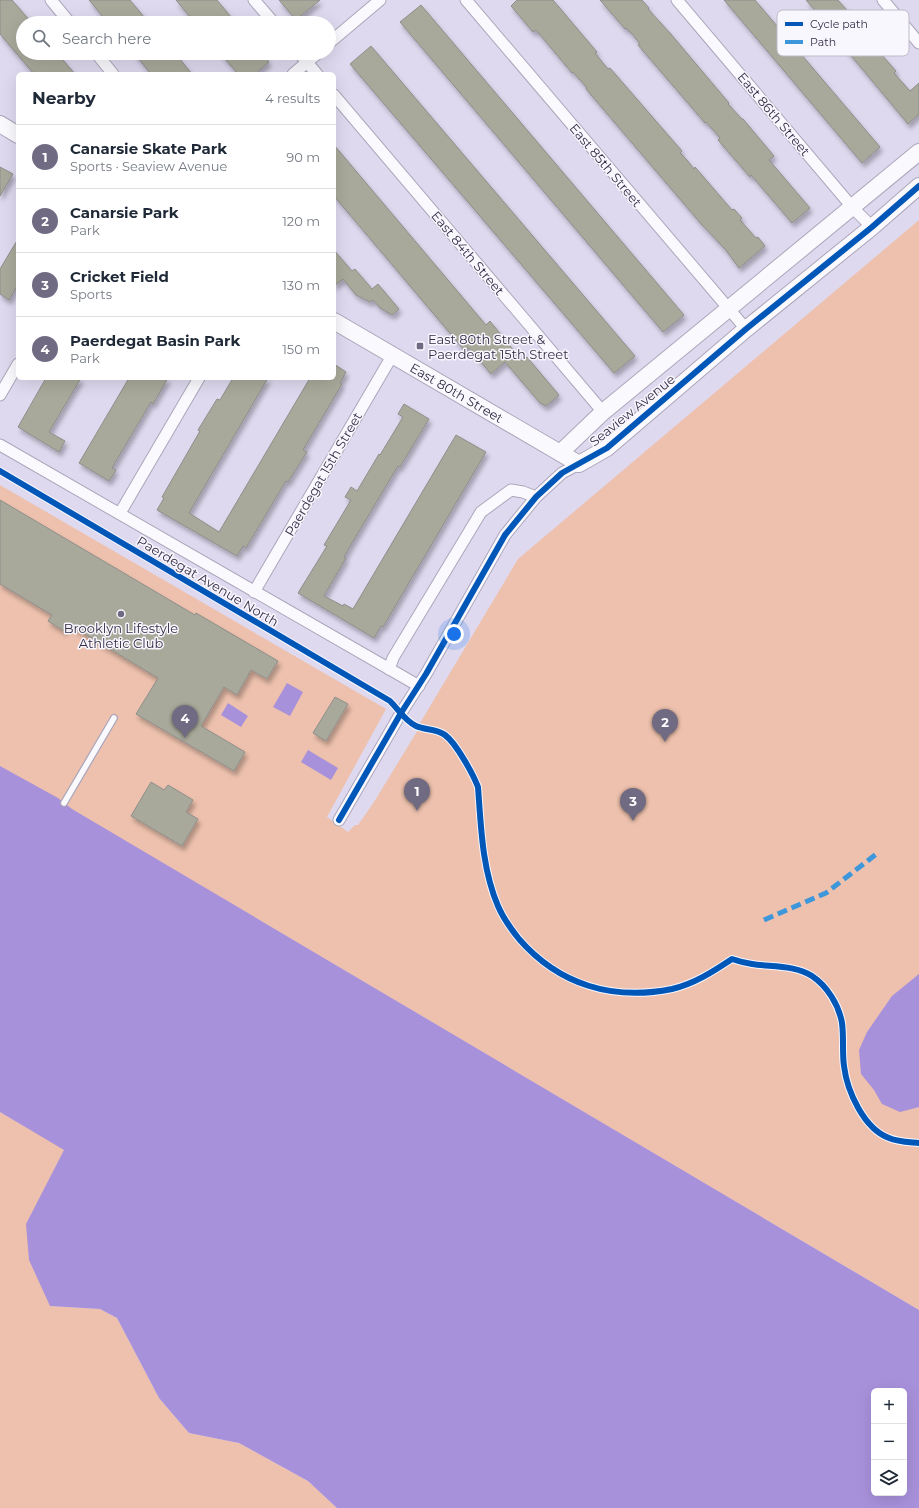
<!DOCTYPE html>
<meta charset="utf-8">
<style>
body{margin:0;font-family:Montserrat,sans-serif;background:#f6f6f7;color:#1f2937}
.controls{position:absolute;right:12px;bottom:12px;display:grid;overflow:hidden;border-radius:6px;box-shadow:0 4px 16px #0002}
.controls button{width:36px;height:36px;display:grid;place-items:center;padding:0;border:0;border-bottom:1px solid #e0e1e3;background:#fff;color:#1f2937;font:20px sans-serif}
.you{position:absolute;left:454px;top:634px;width:14px;height:14px;margin:-10px;border:3px solid #fff;border-radius:50%;background:#1a73e8;box-shadow:0 0 0 6px #1a73e833}
.badge{display:grid;place-items:center;width:26px;height:26px;border-radius:50%;background:#706a82;color:#fff;font-size:13px;font-weight:700}
.pin{position:absolute;translate:-50% -33px;filter:drop-shadow(0 1px 2px #0008)}
.pin::after{content:'';position:absolute;top:21px;width:14px;height:12px;background:inherit;clip-path:polygon(0 0,100% 0,50% 100%)}
.list{margin:0;padding:0;list-style:none}
h2{display:flex;justify-content:space-between;align-items:center;height:52px;margin:0;padding:0 16px;font-size:17px}
h2 small{font-size:13px;font-weight:400;color:#747a83}
.list li{display:grid;grid-template-columns:26px 1fr auto;gap:12px;align-items:center;box-sizing:border-box;height:64px;padding:0 16px;border-top:1px solid #e0e1e3}
.list b{display:block;font-size:15px;white-space:nowrap}
.list p{margin:0;font-size:13px;white-space:nowrap;color:#747a83}
.list em{font-size:13px;font-style:normal;color:#747a83}
.icon{flex:none;width:22px;height:22px;fill:none;stroke:currentColor;stroke-width:2;stroke-linecap:round;stroke-linejoin:round}
.map{position:relative;flex:none;width:919px;height:1508px;overflow:hidden}
.search{position:absolute;background:#fff;box-shadow:0 4px 16px #0002;left:16px;top:16px;width:320px;height:44px;display:flex;align-items:center;gap:10px;box-sizing:border-box;padding:0 14px;border-radius:22px;color:#747a83;font-size:15px}
.panel{position:absolute;background:#fff;box-shadow:0 4px 16px #0002;left:16px;top:72px;width:320px;height:308px;border-radius:6px}
.map>svg:first-child{display:block}
</style>
<div class="map">
<svg width="919" height="1508" viewBox="0 0 919 1508">
<defs>
<filter id="shadow"><feDropShadow dx="2.5" dy="4.5" stdDeviation="2" flood-color="#0004"/></filter>
</defs>
<rect width="100%" height="100%" fill="#dfd9ef"/>
<g fill="#edc1ad">
<path d="M 919,220 L 919,1310 L 0,767 L 0,485 L 386,709 L 327,817 L 348,832 L 355,825 L 358,825 L 374,802 L 416,733 L 421,724 L 420,723 L 518,559 Z"/>
<path d="M 0,1112 L 64,1149 L 50,1306 L 100,1309 L 117,1318 L 159,1398 L 189,1433 L 239,1443 L 308,1481 L 337,1508 L 0,1508 Z"/>
</g>
<g fill="#a891db" fill-rule="evenodd">
<path d="M 287,683 L 303,692 L 290,716 L 273,707 Z"/>
<path d="M 228,703 L 248,716 L 241,727 L 221,715 Z"/>
<path d="M 308,750 L 338,768 L 331,780 L 301,762 Z"/>
<path d="M 0,766 L 58,798 L 72,809 L 919,1310 L 919,1508 L 337,1508 L 308,1481 L 239,1443 L 189,1433 L 159,1398 L 117,1318 L 100,1309 L 50,1306 L 29,1260 L 26,1224 L 64,1150 L 0,1112 ZM 874,1391 L 904,1391 L 904,1493 L 874,1493 Z"/>
<path d="M 919,974 L 919,1107 L 900,1112 L 882,1104 L 874,1090 L 861,1074 L 859,1050 L 867,1032 L 892,996 Z"/>
</g>
<g fill="#a8a99a" stroke="#8e8e8b" filter="url(#shadow)">
<path d="M 0,0 L 12,0 L 32,23 L 23,23 L 23,53 L 57,53 L 75,74 L 34,74 L 0,34 Z"/>
<path d="M 89,0 L 130,0 L 149,23 L 108,23 Z"/>
<path d="M 176,0 L 217,0 L 236,23 L 195,23 Z"/>
<path d="M 279,0 L 320,0 L 296,20 Z"/>
<path d="M 517,0 L 553,0 L 597,52 L 595,53 L 608,69 L 610,68 L 682,151 L 680,153 L 687,160 L 694,169 L 695,167 L 732,210 L 734,209 L 742,218 L 740,220 L 756,238 L 758,237 L 765,246 L 739,268 L 725,249 L 702,225 L 586,89 L 587,88 L 573,72 L 572,73 L 536,30 L 533,32 L 511,6 Z"/>
<path d="M 600,0 L 642,0 L 649,8 L 648,9 L 670,33 L 729,103 L 728,104 L 742,119 L 743,119 L 774,156 L 769,160 L 810,208 L 792,223 L 751,175 L 750,177 L 718,140 L 720,138 L 706,122 L 705,123 L 638,45 L 640,44 L 633,35 L 626,28 L 625,29 Z"/>
<path d="M 724,0 L 755,0 L 880,147 L 862,163 Z"/>
<path d="M 806,0 L 838,0 L 853,17 L 855,15 L 870,34 L 865,38 L 880,56 L 882,55 L 896,71 L 894,73 L 910,91 L 919,83 L 919,114 L 908,124 L 833,34 L 834,33 Z"/>
<path d="M 421,5 L 684,315 L 663,332 L 400,22 Z"/>
<path d="M 371,46 L 635,356 L 614,373 L 350,64 Z"/>
<path d="M 134,53 L 175,53 L 192,74 L 151,74 Z"/>
<path d="M 220,53 L 262,53 L 269,62 L 255,74 L 238,74 Z"/>
<path d="M 334,145 L 486,325 L 490,321 L 522,361 L 527,357 L 559,395 L 546,406 L 540,403 L 505,362 L 491,374 L 469,348 L 465,351 L 334,196 Z"/>
<path d="M 0,167 L 13,174 L 0,196 Z"/>
<path d="M 18,239 L 18,284 L 9,300 L 0,294 L 0,269 Z"/>
<path d="M 334,250 L 352,271 L 355,269 L 372,289 L 378,284 L 399,309 L 392,315 L 380,308 L 373,300 L 370,302 L 356,295 L 343,279 L 334,286 Z"/>
<path d="M 334,364 L 346,372 L 340,383 L 342,384 L 303,450 L 307,452 L 300,463 L 288,482 L 286,481 L 246,548 L 243,546 L 237,556 L 157,510 L 164,498 L 162,497 L 200,431 L 198,430 L 217,399 L 220,400 L 233,378 L 268,378 L 189,513 L 219,532 L 310,378 L 334,378 Z"/>
<path d="M 46,378 L 81,378 L 49,432 L 65,441 L 59,452 L 18,427 Z"/>
<path d="M 129,378 L 168,378 L 153,404 L 151,402 L 112,468 L 116,470 L 109,481 L 79,463 Z"/>
<path d="M 404,404 L 429,419 L 400,467 L 398,466 L 349,548 L 344,557 L 346,558 L 324,596 L 343,606 L 344,604 L 353,609 L 456,435 L 486,452 L 383,627 L 381,626 L 374,638 L 298,593 L 327,546 L 324,545 L 351,500 L 345,497 L 351,487 L 357,491 L 379,454 L 380,455 L 403,417 L 398,414 Z"/>
<path d="M 0,500 L 195,615 L 196,613 L 278,661 L 267,679 L 251,670 L 237,695 L 224,687 L 201,726 L 245,752 L 234,771 L 136,714 L 158,678 L 68,624 L 64,631 L 48,621 L 52,615 L 0,584 Z"/>
<path d="M 335,697 L 348,704 L 326,741 L 313,733 Z"/>
<path d="M 151,782 L 164,790 L 168,785 L 193,800 L 186,812 L 198,819 L 182,846 L 131,816 Z"/>
</g>
<g fill="none" stroke-linecap="round" stroke-linejoin="round">
<g stroke="#aca6bb" stroke-width="8">
<path id="lane" d="M 64,803 L 114,718"/>
</g>
<g stroke="#aca6bb" stroke-width="13">
<g id="street">
<path d="M 51,0 L 70,23"/>
<path d="M 254,0 L 274,23"/>
<path d="M 466,0 L 746,329"/>
<path d="M 677,0 L 853,208 L 872,227"/>
<path d="M 883,0 L 919,43"/>
<path d="M 329,43 L 380,0"/>
<path d="M 96,53 L 113,74"/>
<path d="M 299,53 L 317,74"/>
<path d="M 293,74 L 318,53"/>
<path d="M 334,95 L 603,412"/>
<path d="M 0,395 L 18,364"/>
<path d="M 0,445 L 419,686"/>
<path d="M 120,513 L 199,378"/>
<path d="M 254,592 L 392,356"/>
<path d="M 389,669 L 393,658 L 481,512 L 511,490 L 523,492 L 536,497"/>
<path d="M 339,820 L 401,713 L 426,674 L 505,535 L 536,497 L 562,473 L 579,464"/>
</g>
</g>
<g stroke="#aca6bb" stroke-width="18">
<g id="secondary">
<path d="M 0,124 L 18,135"/>
<path id="s1" d="M 334,321 L 579,464 L 607,448 L 746,329 L 872,227 L 919,186"/>
<path d="M 560,453 L 603,412 L 919,152"/>
</g>
</g>
<use href="#lane" stroke="#faf9fd" stroke-width="5.5"/>
<use href="#street" stroke="#faf9fd" stroke-width="11"/>
<use href="#secondary" stroke="#faf9fd" stroke-width="16"/>
<path stroke="#3e97db" stroke-width="5" stroke-dasharray="10 5" stroke-linecap="butt" d="M 764,920 L 826,893 L 879,852"/>
<g stroke="#f9f7fe" stroke-width="8">
<g id="cycleway">
<path d="M 0,471 L 390,701 C 398,709 405,721 416,726 C 425,730 437,729 445,735 C 456,743 473,774 478,787 C 481,826 482,869 498,906 C 503,918 511,929 519,939 C 559,985 613,1001 672,989 C 694,984 714,971 732,959 C 738,961 745,963 752,964 C 771,967 795,965 812,976 C 827,986 839,1005 842,1023 C 844,1038 842,1052 844,1066 C 847,1091 864,1129 889,1138 C 898,1142 909,1142 919,1143"/>
<path d="M 339,820 L 401,713 L 426,674 L 505,535 L 536,497 L 562,473 L 607,448 L 746,329 L 872,227 L 919,186"/>
</g>
</g>
<use href="#cycleway" stroke="#0057b8" stroke-width="6"/>
</g>
<g fill="#706a82" stroke="#f9f7fe" stroke-width="1.5">
<rect x="416" y="342" width="8" height="8" rx="2"/>
<circle cx="121" cy="614" r="4"/>
</g>
<g text-anchor="middle" stroke-width="3" stroke-linejoin="round" paint-order="stroke">
<g font-size="13" fill="#352e47" stroke="#f9f7fe">
<text transform="translate(774 114) rotate(50)" y="5">East 86th Street</text>
<text transform="translate(606 165) rotate(50)" y="5">East 85th Street</text>
<text transform="translate(468 253) rotate(50)" y="5">East 84th Street</text>
<text dy="5" stroke="none"><textPath href="#s1" startOffset="142">East 80th Street</textPath></text>
<text transform="translate(632 410) rotate(-39)" y="5">Seaview Avenue</text>
<text transform="translate(323 474) rotate(-60)" y="5">Paerdegat 15th Street</text>
<text transform="translate(208 581) rotate(31)" y="5">Paerdegat Avenue North</text>
</g>
<g font-size="13" fill="#352e47" stroke="#f9f7fe" text-anchor="start">
<text x="428" y="344">East 80th Street &amp;<tspan x="428" dy="15">Paerdegat 15th Street</tspan></text>
<text x="121" y="633" text-anchor="middle">Brooklyn Lifestyle<tspan x="121" dy="15">Athletic Club</tspan></text>
</g>
</g>
<rect x="777" y="10" width="132" height="46" rx="6" fill="#f9f7fe" stroke="#bebbc7" stroke-width="1"/>
<rect x="785" y="22" width="18" height="4" fill="#0057b8"/>
<rect x="785" y="40" width="18" height="4" fill="#3e97db"/>
<g font-size="11" fill="#352e47">
<text x="810" y="28">Cycle path</text>
<text x="810" y="46">Path</text>
</g>
</svg>
<div class="controls">
<button>+</button>
<button>−</button>
<button><svg class="icon" aria-label="layers" viewBox="0 0 24 24"><path d="M12 4l9 5-9 5-9-5zM3 14l9 5 9-5"/></svg></button>
</div>
<div class="you"></div>
<div class="pin badge" style="left:417px;top:811px">1</div>
<div class="pin badge" style="left:665px;top:742px">2</div>
<div class="pin badge" style="left:633px;top:821px">3</div>
<div class="pin badge" style="left:185px;top:738px">4</div>
<div class="search"><svg class="icon" aria-label="search" viewBox="0 0 24 24"><circle cx="10" cy="10" r="6"/><path d="M15 15l6 6"/></svg>Search here</div>
<section class="panel">
<h2>Nearby<small>4 results</small></h2>
<ul class="list">
<li><span class="badge">1</span><div><b>Canarsie Skate Park</b><p>Sports · Seaview Avenue</p></div><em>90 m</em></li>
<li><span class="badge">2</span><div><b>Canarsie Park</b><p>Park</p></div><em>120 m</em></li>
<li><span class="badge">3</span><div><b>Cricket Field</b><p>Sports</p></div><em>130 m</em></li>
<li><span class="badge">4</span><div><b>Paerdegat Basin Park</b><p>Park</p></div><em>150 m</em></li>
</ul>
</section>
</div>
